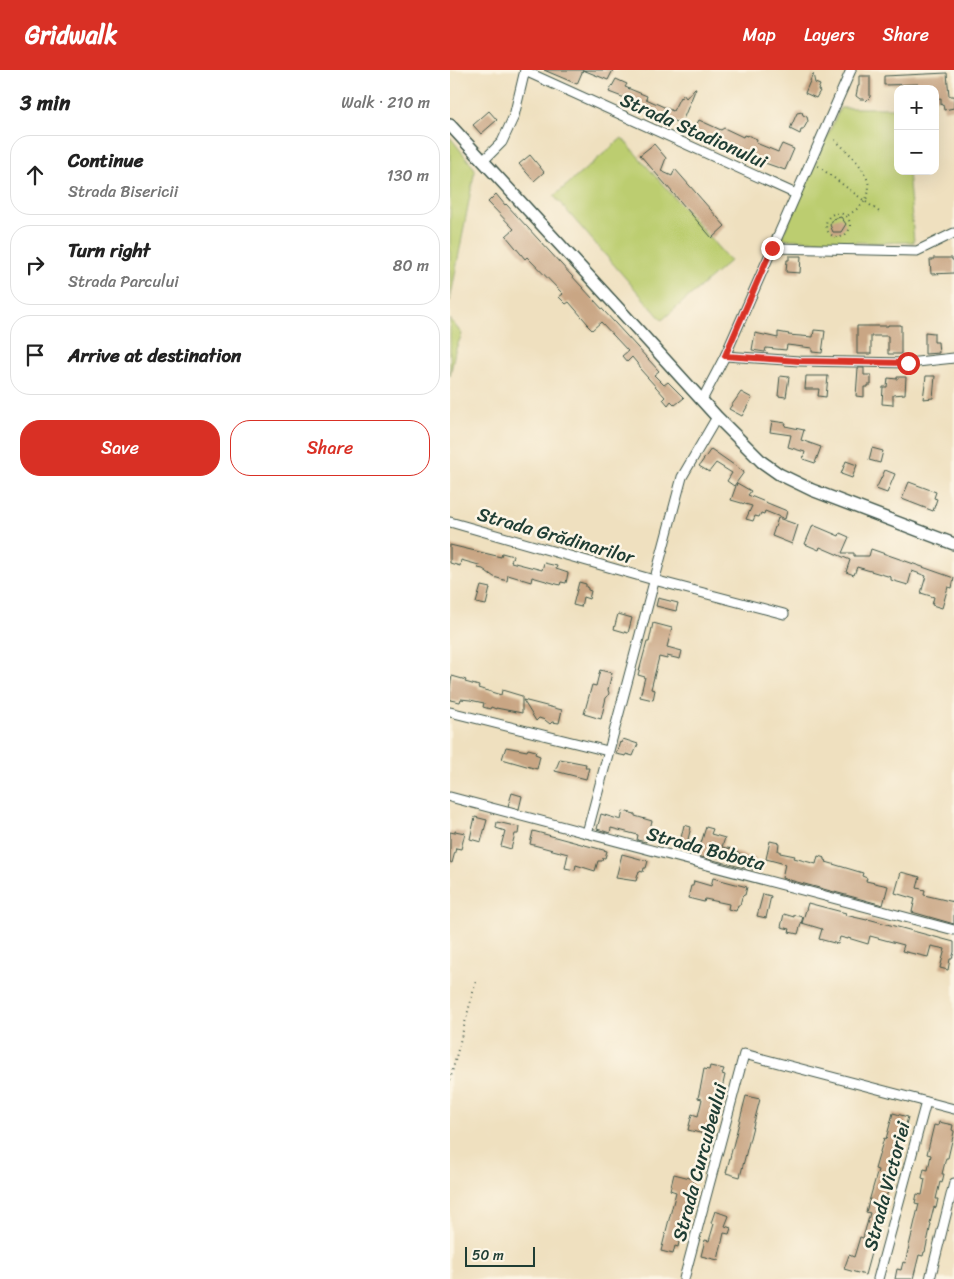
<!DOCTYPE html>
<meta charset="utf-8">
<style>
body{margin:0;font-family:Sriracha,sans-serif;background:#f6f6f6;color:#222}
.controls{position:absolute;right:15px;top:15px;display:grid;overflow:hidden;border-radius:10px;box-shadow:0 5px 20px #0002}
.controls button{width:45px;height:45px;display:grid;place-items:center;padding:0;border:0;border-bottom:1px solid #e0e0e0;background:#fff;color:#222;font:25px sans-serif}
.scale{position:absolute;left:15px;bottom:12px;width:70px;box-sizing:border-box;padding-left:5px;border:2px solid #1f3d34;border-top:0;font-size:14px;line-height:18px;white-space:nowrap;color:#1f3d34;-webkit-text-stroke:4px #fcf5e5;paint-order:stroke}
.stop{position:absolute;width:15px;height:15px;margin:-11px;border:4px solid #d93025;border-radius:50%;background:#fff}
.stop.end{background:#d93025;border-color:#fff;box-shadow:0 1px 5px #0008}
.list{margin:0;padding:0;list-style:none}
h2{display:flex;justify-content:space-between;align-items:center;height:65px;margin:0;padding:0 20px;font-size:21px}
h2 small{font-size:16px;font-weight:400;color:#767676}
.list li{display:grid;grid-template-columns:32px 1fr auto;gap:15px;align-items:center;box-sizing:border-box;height:80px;margin:0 10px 10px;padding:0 10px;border:1px solid #e0e0e0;border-radius:20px}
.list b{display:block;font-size:19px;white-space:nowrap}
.list p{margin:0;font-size:16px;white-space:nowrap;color:#767676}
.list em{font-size:16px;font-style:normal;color:#767676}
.actions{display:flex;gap:10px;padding:15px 20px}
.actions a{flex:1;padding:11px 0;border:1px solid #d93025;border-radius:20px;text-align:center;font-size:18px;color:#d93025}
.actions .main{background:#d93025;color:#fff}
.icon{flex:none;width:28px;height:28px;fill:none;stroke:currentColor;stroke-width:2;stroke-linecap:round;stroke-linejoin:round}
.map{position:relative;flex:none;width:504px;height:1209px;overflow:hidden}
header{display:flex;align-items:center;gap:30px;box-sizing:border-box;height:70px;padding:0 25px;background:#d93025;color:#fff}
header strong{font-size:24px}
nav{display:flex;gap:28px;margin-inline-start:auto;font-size:18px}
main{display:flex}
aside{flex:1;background:#fff}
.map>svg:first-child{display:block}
</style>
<header>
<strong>Gridwalk</strong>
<nav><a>Map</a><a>Layers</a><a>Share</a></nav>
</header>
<main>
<aside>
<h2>3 min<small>Walk · 210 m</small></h2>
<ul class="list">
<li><svg class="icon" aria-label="ahead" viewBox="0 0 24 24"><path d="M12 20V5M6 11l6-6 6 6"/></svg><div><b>Continue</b><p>Strada Bisericii</p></div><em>130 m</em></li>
<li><svg class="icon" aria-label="right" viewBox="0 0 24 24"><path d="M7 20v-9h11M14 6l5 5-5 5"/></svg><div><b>Turn right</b><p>Strada Parcului</p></div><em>80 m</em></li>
<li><svg class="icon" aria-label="arrive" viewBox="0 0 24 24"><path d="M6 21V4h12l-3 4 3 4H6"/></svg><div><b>Arrive at destination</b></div></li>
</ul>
<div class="actions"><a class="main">Save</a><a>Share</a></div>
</aside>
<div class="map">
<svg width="504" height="1209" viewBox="0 0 504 1209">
<rect width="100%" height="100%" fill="#fcf5e5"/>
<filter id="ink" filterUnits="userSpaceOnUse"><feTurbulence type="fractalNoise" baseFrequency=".02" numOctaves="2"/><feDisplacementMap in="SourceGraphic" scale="10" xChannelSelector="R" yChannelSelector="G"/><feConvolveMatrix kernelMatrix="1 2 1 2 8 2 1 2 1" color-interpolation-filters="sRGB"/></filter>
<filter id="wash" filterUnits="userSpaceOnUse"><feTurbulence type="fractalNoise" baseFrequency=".0096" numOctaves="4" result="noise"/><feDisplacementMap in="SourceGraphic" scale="20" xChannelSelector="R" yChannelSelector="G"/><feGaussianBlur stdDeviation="1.12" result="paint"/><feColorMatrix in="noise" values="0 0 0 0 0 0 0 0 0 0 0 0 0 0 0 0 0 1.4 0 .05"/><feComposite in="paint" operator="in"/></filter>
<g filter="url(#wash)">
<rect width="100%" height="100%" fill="#efe0bf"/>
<g fill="#bccd70" stroke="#6e8552">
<path d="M 390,38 L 448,38 L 448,101 L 458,101 L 464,172 L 424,173 L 331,169 Z"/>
<path d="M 0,67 L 25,99 L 0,231 Z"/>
<path d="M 172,68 L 280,191 L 212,250 L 104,126 Z"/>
<path d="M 0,249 L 12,264 L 5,281 L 0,306 Z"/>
</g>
<g id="blocks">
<g fill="#c9a684">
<path d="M 94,0 L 163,0 L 158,10 L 133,0 L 127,14 Z"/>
<path d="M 497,3 L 499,26 L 504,26 L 504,38 L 494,40 L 493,34 L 491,35 L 491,28 L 485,29 L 485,19 L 468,19 L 468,14 L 434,15 L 434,6 Z"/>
<path d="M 363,4 L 365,13 L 370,15 L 368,20 L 370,21 L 366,28 L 355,23 Z"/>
<path d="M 409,6 L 420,6 L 420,27 L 416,31 L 414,29 L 410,29 L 406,26 L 408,16 L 409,16 Z"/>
<path d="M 166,9 L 177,14 L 175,17 L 197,26 L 196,29 L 223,41 L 230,27 L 231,28 L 233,24 L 236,28 L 245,18 L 246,18 L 232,52 L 226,52 L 214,46 L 212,50 L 191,40 L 190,43 L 177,37 L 180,30 L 159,22 Z"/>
<path d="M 39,41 L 47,50 L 31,64 L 23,55 Z"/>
<path d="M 352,42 L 353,45 L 357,47 L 358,51 L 353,60 L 351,60 L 350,64 L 340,59 L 347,43 Z"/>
<path d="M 249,50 L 271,60 L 274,58 L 293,67 L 294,65 L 297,66 L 297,65 L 307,69 L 306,73 L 328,82 L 332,74 L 344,79 L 335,100 L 315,93 L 314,94 L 301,89 L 294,85 L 295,82 L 280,75 L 278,79 L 252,67 L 253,65 L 243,61 Z"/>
<path d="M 204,74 L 216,88 L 211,101 L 222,106 L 225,99 L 275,156 L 262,168 L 190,85 Z"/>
<path d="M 80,85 L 94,102 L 84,111 L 69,94 Z"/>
<path d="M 46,124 L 55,135 L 56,134 L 209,301 L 204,305 L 214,315 L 218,312 L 234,328 L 225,335 L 221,331 L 218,335 L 213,329 L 215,327 L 190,299 L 191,298 L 182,287 L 177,292 L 172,286 L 178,281 L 151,252 L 142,260 L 137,255 L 138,254 L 119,232 L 116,234 L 109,227 L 113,224 L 77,187 L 75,189 L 56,166 L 64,159 L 38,132 Z"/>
<path d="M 391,147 L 396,154 L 391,162 L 383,162 L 380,155 L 383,149 Z"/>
<path d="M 339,186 L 351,186 L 350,203 L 336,202 L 337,190 L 339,190 Z"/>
<path d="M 483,188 L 502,188 L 502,190 L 504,190 L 504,203 L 481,204 L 480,190 L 483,190 Z"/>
<path d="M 438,255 L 451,255 L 451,284 L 438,284 L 438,266 L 421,266 L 421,284 L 407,284 L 407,256 L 438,256 Z"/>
<path d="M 364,260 L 375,261 L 372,283 L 362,282 L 362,278 L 337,275 L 336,280 L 316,278 L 315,282 L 302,280 L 305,263 L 328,268 L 328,262 L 339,264 L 338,265 L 363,267 Z"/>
<path d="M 475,262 L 484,263 L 484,272 L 488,272 L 489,283 L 475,284 Z"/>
<path d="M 408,298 L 414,298 L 414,305 L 421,305 L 421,315 L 418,315 L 418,317 L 414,317 L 414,327 L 406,326 Z"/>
<path d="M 330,306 L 339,307 L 336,327 L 328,326 Z"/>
<path d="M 356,306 L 378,306 L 376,327 L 368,326 L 369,319 L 355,319 Z"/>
<path d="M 476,306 L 485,306 L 483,328 L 473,329 Z"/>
<path d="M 447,307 L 456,307 L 455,324 L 443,325 L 443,335 L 432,334 L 433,317 L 437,317 L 438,308 L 447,309 Z"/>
<path d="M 291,322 L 302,328 L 292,346 L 279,339 Z"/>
<path d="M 322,351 L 336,353 L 335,356 L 354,360 L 351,370 L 371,377 L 365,393 L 353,389 L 355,382 L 338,377 L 341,365 L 320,362 Z"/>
<path d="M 422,378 L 433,381 L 430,393 L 419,390 Z"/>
<path d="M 261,379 L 294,402 L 284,416 L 277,411 L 282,403 L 266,393 L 259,402 L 249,396 Z"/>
<path d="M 396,391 L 407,395 L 402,408 L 391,404 Z"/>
<path d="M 435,400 L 445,404 L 437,423 L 426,419 Z"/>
<path d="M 459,412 L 486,422 L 484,428 L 487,429 L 483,441 L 452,429 Z"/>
<path d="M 287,413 L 301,421 L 298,425 L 337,441 L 335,449 L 315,441 L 314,444 L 311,443 L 309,447 L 305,446 L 303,451 L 296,449 L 302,436 L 281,430 Z"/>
<path d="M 328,448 L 348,455 L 342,474 L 322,466 Z"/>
<path d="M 363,455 L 389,466 L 390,463 L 399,467 L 392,483 L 404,483 L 404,486 L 419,486 L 421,479 L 504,508 L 502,518 L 498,517 L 492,538 L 482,535 L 484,527 L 471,523 L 476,506 L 462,501 L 458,515 L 441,510 L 441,507 L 407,497 L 404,505 L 396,502 L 400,490 L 370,477 L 369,480 L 355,474 Z"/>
<path d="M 0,475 L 51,487 L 52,483 L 63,486 L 61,492 L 92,500 L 94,493 L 107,496 L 106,499 L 118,503 L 116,513 L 111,512 L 110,515 L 82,507 L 81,512 L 58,505 L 57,511 L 44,507 L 33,499 L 28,498 L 29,495 L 11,490 L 10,496 L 0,493 Z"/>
<path d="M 129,512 L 136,514 L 136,517 L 138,518 L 138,520 L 141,521 L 139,529 L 133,527 L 131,537 L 123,535 Z"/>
<path d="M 31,516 L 40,518 L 36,535 L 26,533 Z"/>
<path d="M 208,528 L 228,533 L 226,541 L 206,536 Z"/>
<path d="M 168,544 L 182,548 L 178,563 L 164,559 Z"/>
<path d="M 203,553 L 222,558 L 217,577 L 232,581 L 230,589 L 217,586 L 217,589 L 209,587 L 201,619 L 205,620 L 203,630 L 190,627 L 195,607 L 188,605 L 197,572 L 199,572 Z"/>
<path d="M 150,600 L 162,603 L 158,620 L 159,623 L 158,626 L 156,628 L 151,649 L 134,644 L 142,615 L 146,616 Z"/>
<path d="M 2,606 L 16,610 L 15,612 L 29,616 L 28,618 L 51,625 L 52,620 L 72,626 L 72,643 L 46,638 L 46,639 L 41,637 L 40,639 L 33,637 L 34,633 L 20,630 L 11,629 L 10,632 L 0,630 L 0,617 Z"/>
<path d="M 73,630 L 112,640 L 109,653 L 102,652 L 100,654 L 95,650 L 89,648 L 86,651 Z"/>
<path d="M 173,669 L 188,674 L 183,686 L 176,684 L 176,686 L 166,684 L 170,672 L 171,673 Z"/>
<path d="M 56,677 L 77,681 L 78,679 L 86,681 L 85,684 L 90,686 L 87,699 L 52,689 Z"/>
<path d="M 110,689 L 136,694 L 135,698 L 139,698 L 136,709 L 105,701 Z"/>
<path d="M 62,723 L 72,726 L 69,739 L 58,736 Z"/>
<path d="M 173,741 L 185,744 L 185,746 L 202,751 L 196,772 L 187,770 L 188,765 L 161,758 L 160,763 L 147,759 L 151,744 L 171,750 Z"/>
<path d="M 25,747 L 37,750 L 31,772 L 20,769 Z"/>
<path d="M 47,752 L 69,757 L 68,764 L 65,764 L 61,779 L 51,776 L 55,761 L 46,758 Z"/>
<path d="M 234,755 L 241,757 L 235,782 L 228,781 Z"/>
<path d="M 256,757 L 263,759 L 261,764 L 275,768 L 272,777 L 282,779 L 282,781 L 306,789 L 303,800 L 247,786 Z"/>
<path d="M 5,761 L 15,763 L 11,779 L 6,778 L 2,793 L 0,792 L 0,762 L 5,763 Z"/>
<path d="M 83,761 L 157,781 L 155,788 L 153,788 L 152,791 L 148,791 L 145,801 L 126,795 L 125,800 L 115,798 L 118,784 L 80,774 Z"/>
<path d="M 320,771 L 329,773 L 328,781 L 330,781 L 330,783 L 345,786 L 344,788 L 366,794 L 368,786 L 375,788 L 375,790 L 377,791 L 376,792 L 413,803 L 412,806 L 417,808 L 416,811 L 438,816 L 433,835 L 332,808 L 335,794 L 316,789 Z"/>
<path d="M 172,784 L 198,791 L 196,798 L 194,798 L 193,802 L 189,801 L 186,811 L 166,808 Z"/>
<path d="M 451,802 L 470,807 L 467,818 L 475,820 L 474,825 L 504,832 L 504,854 L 462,842 L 465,829 L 445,823 Z"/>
<path d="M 263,808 L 297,817 L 295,825 L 294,825 L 292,827 L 290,835 L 288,835 L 286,841 L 278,839 L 279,834 L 255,829 L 254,832 L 238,828 L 241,816 L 243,816 L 244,811 L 261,816 Z"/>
<path d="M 313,824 L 321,826 L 316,848 L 307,846 Z"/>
<path d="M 358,833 L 396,843 L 395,845 L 417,850 L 418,849 L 504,872 L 504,882 L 502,889 L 500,889 L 498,900 L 490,898 L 495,879 L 481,876 L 478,887 L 452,881 L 454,875 L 420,866 L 418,874 L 398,868 L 398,869 L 390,867 L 388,874 L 369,869 L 372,859 L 352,853 Z"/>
<path d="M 334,844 L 344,847 L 344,845 L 353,847 L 348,864 L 339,862 L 340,859 L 331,857 Z"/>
<path d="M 260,996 L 274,999 L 272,1004 L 275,1005 L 269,1032 L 266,1032 L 258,1065 L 238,1060 L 242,1044 L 248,1046 L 252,1029 L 248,1028 L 251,1015 L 254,999 L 259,1000 Z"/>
<path d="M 296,1026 L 310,1029 L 290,1107 L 276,1103 Z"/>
<path d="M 443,1043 L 458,1047 L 415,1205 L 394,1199 L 399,1185 L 404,1187 L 410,1167 L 413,1168 L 420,1143 L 416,1142 L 428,1100 L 425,1099 L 434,1068 L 436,1069 Z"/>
<path d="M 489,1052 L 503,1055 L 502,1060 L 504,1061 L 504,1062 L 498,1088 L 496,1088 L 492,1104 L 494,1104 L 492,1113 L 490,1112 L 486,1129 L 488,1129 L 486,1138 L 484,1137 L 480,1153 L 481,1154 L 475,1182 L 474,1182 L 473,1186 L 469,1185 L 463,1209 L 445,1209 L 447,1199 L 451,1200 L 453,1192 L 455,1193 L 469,1134 L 465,1133 L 467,1124 L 472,1125 L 475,1109 L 472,1108 L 474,1099 L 478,1100 L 481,1085 L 477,1084 L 484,1055 L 488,1056 Z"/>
<path d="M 224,1104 L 244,1109 L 235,1148 L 232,1147 L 228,1166 L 230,1167 L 228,1177 L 225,1176 L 223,1184 L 211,1181 L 226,1122 L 220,1120 Z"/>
<path d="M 265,1141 L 279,1146 L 275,1156 L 281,1158 L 279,1164 L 274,1163 L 268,1190 L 251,1186 L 255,1170 L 259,1171 L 264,1154 L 261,1153 Z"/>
</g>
</g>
</g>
<g filter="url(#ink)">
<use href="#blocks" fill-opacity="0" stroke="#3e5549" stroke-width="1"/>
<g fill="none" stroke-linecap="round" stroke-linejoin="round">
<g stroke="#3e5549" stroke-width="11">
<g id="minor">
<path d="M 75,1 L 346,124"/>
<path d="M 33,91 L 52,72 L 64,46 L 75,0"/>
<path d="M 322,178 L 467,181 L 504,163"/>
<path d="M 275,286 L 349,291 L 458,293 L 504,288"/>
<path d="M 252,330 L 275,286 L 401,0"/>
<path d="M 0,452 L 204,510 L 334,544"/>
<path d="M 0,642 L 158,681"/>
<path d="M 0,727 L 504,860"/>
<path d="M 137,763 L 232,407 L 267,347"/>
<path d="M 234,1209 L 294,984 L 504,1039"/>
<path d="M 428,1209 L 476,1032"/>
<path d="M 480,1209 L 504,1113"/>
</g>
</g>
<g stroke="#3e5549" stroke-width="14">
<path id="secondary" d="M 0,55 L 169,239 L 267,347 L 312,392 L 329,404 L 362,420 L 504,474"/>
</g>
<g stroke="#3e5549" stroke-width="2" stroke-dasharray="1 4" stroke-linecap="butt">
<path d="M 385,70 C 399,83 431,110 414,132 C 410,138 402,142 396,147"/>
<path d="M 368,96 L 432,144"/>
<circle cx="388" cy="155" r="12"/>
<path d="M 0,1010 L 26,911"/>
</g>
<use href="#minor" stroke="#fff" stroke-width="9"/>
<use href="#secondary" stroke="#fff" stroke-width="11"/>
</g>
</g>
<g fill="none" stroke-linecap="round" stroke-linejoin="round" filter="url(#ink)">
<path stroke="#d93025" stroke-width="6" d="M 322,178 L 275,286 L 349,291 L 458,293"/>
</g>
<g text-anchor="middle" stroke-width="5" stroke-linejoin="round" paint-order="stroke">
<g font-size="19" fill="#1f3d34" stroke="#fcf5e5">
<text transform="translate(244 60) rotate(24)" y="7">Strada Stadionului</text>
<text transform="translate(106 465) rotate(16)" y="7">Strada Grădinarilor</text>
<text transform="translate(256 778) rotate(15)" y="7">Strada Bobota</text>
<text transform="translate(249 1092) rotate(-75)" y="7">Strada Curcubeului</text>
<text transform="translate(436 1116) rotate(-75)" y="7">Strada Victoriei</text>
</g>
</g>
</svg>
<div class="controls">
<button>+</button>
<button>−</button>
</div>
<div class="scale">50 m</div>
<div class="stop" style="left:458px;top:293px"></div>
<div class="stop end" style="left:322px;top:178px"></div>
</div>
</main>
